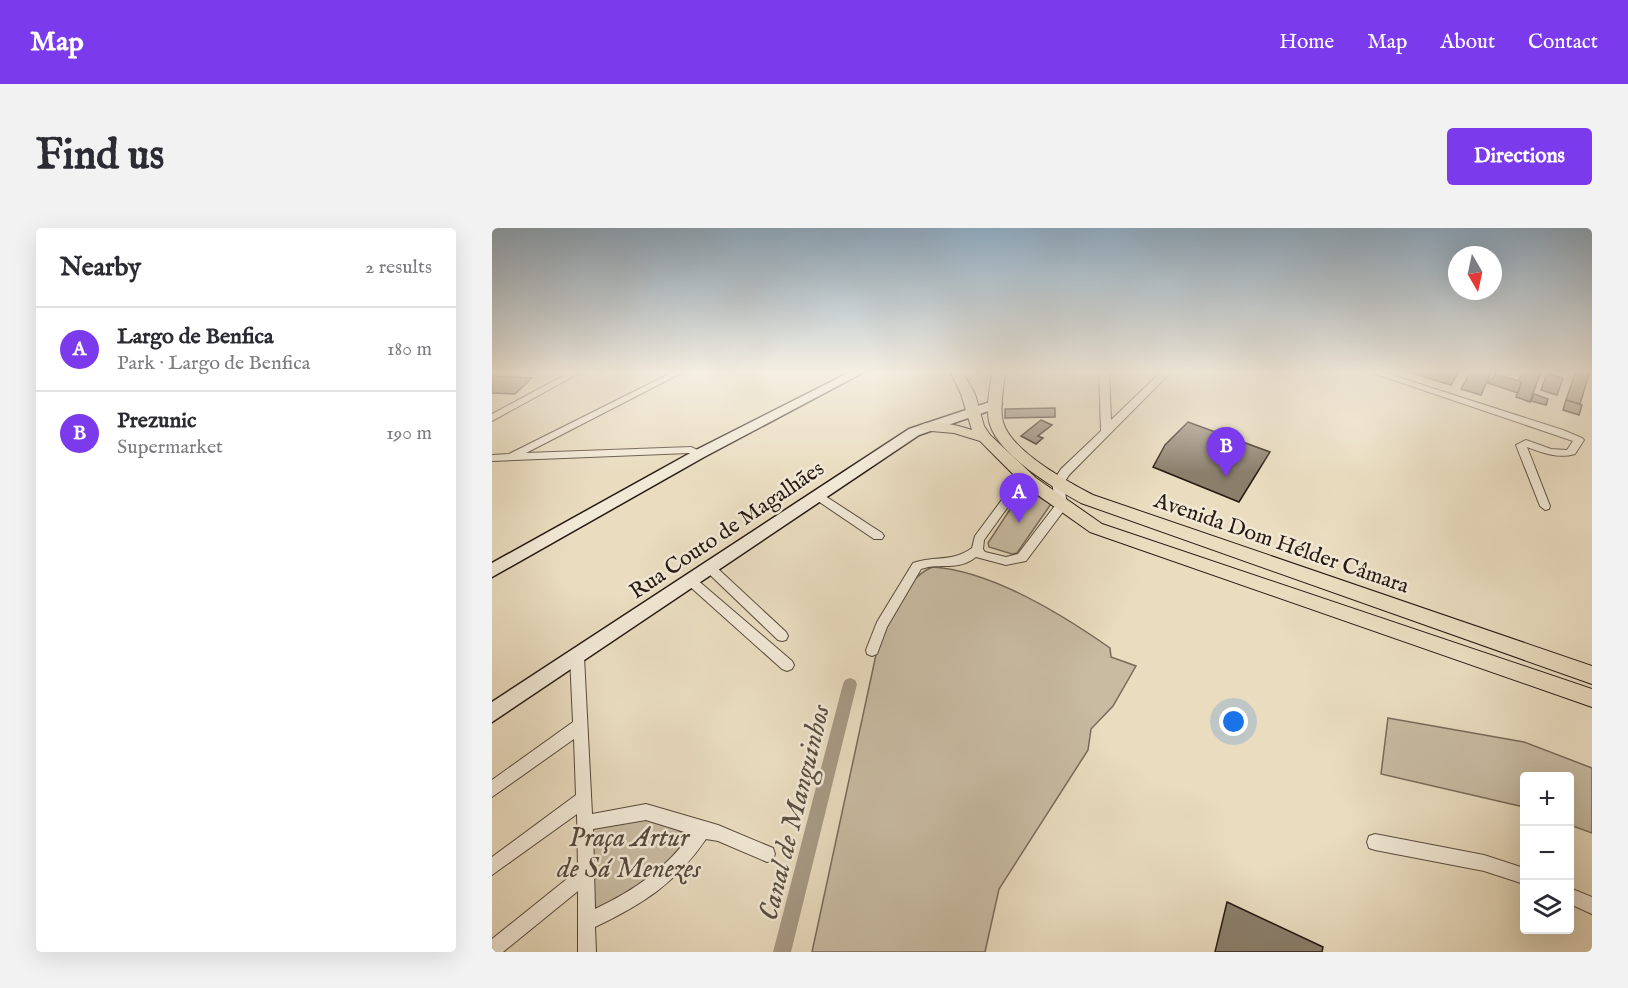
<!DOCTYPE html>
<meta charset="utf-8">
<style>
body{margin:0;font-family:"IM FELL English",serif;background:#f2f2f3;color:#2b2b33}
.controls{position:absolute;right:18px;bottom:18px;display:grid;overflow:hidden;border-radius:6px;box-shadow:0 6px 24px #0002}
.controls button{width:54px;height:54px;display:grid;place-items:center;padding:0;border:0;border-bottom:2px solid #e1e1e2;background:#fff;color:#2b2b33;font:30px sans-serif}
.compass{position:absolute;left:956px;top:18px;width:54px;height:54px;border-radius:50%;background:#fff;box-shadow:0 6px 24px #0002;rotate:171deg}
.you{position:absolute;left:742px;top:494px;width:21px;height:21px;margin:-15px;border:4px solid #fff;border-radius:50%;background:#1a73e8;box-shadow:0 0 0 9px #1a73e833}
.badge{display:grid;place-items:center;width:39px;height:39px;border-radius:50%;background:#7c3aed;color:#fff;font-size:20px;font-weight:700}
.pin{position:absolute;translate:-50% -50px;filter:drop-shadow(0 2px 3px #0008)}
.pin::after{content:'';position:absolute;top:32px;width:21px;height:18px;background:inherit;clip-path:polygon(0 0,100% 0,50% 100%)}
.list{margin:0;padding:0;list-style:none}
h2{display:flex;justify-content:space-between;align-items:center;height:78px;margin:0;padding:0 24px;font-size:26px}
h2 small{font-size:20px;font-weight:400;color:#7c7c81}
.list li{display:grid;grid-template-columns:39px 1fr auto;gap:18px;align-items:center;box-sizing:border-box;height:84px;padding:0 24px;border-top:2px solid #e1e1e2}
.list b{display:block;font-size:22px;white-space:nowrap}
.list p{margin:0;font-size:20px;white-space:nowrap;color:#7c7c81}
.list em{font-size:20px;font-style:normal;color:#7c7c81}
.icon{flex:none;width:33px;height:33px;fill:none;stroke:currentColor;stroke-width:2;stroke-linecap:round;stroke-linejoin:round}
.map{position:relative;flex:none;width:1100px;height:724px;overflow:hidden;border-radius:6px}
header{display:flex;align-items:center;gap:36px;box-sizing:border-box;height:84px;padding:0 30px;background:#7c3aed;color:#fff}
header strong{font-size:28px}
nav{display:flex;gap:33px;margin-inline-start:auto;font-size:21px}
.intro{display:flex;align-items:center;justify-content:space-between;box-sizing:border-box;height:144px;padding:0 36px}
h1{margin:0;font-size:42px}
.button{padding:15px 27px;border-radius:6px;background:#7c3aed;color:#fff;font-size:21px;font-weight:700}
main{display:flex;gap:36px;padding:0 36px}
aside{flex:1;background:#fff;border-radius:6px;box-shadow:0 6px 24px #0002}
.map>svg:first-child{display:block}
</style>
<header>
<strong>Map</strong>
<nav><a>Home</a><a>Map</a><a>About</a><a>Contact</a></nav>
</header>
<div class="intro"><h1>Find us</h1><a class="button">Directions</a></div>
<main>
<aside>
<h2>Nearby<small>2 results</small></h2>
<ul class="list">
<li><span class="badge">A</span><div><b>Largo de Benfica</b><p>Park · Largo de Benfica</p></div><em>180 m</em></li>
<li><span class="badge">B</span><div><b>Prezunic</b><p>Supermarket</p></div><em>190 m</em></li>
</ul>
</aside>
<div class="map">
<svg width="1100" height="724" viewBox="0 0 1100 724">
<rect width="100%" height="100%" fill="#e9dcbf"/>
<filter id="stains"><feTurbulence type="fractalNoise" baseFrequency=".00333" numOctaves="4"/><feColorMatrix values="0 0 0 0 .2 0 0 0 0 .09 0 0 0 0 .02 0 0 0 .5 -.17"/></filter>
<radialGradient id="worn" r=".72"><stop offset=".6" stop-color="#630" stop-opacity="0"/><stop offset="1" stop-color="#630" stop-opacity=".3"/></radialGradient>
<g fill="#c8bba2" stroke="#776a5a" stroke-width="1.5">
<path d="M 534,257 L 544,267 L 559,276 L 525,325 L 520,326 L 497,319 L 496,315 Z"/>
<path d="M 441,339 C 499,343 571,387 618,420 L 619,429 L 644,438 L 621,478 L 599,501 L 596,522 L 507,661 L 493,724 L 320,724 L 388,408 C 396,386 419,346 441,339 Z"/>
<path d="M 896,490 L 1032,514 L 1100,540 L 1100,605 L 1078,597 L 1078,548 L 1032,548 L 1032,579 L 889,546 Z"/>
<path d="M 152,586 L 198,608 L 170,644 L 103,687 L 100,597 Z"/>
</g>
<g fill="none" stroke-linecap="round" stroke-linejoin="round">
<path fill="#a79a85" fill-rule="evenodd" d="M 358,450 L 363,452 L 365,456 L 299,724 L 281,724 L 351,456 L 353,452 Z"/>
</g>
<g fill="#8b7f6c" stroke="#261a13" stroke-width="1.5">
<path d="M 913,143 L 967,143 L 959,157 Z"/>
<path d="M 979,143 L 1000,143 L 989,167 L 969,161 Z"/>
<path d="M 1030,143 L 1049,143 L 1038,174 L 1024,169 L 1029,155 L 1026,154 Z"/>
<path d="M 1084,143 L 1097,146 L 1088,176 L 1074,172 Z"/>
<path d="M 1055,145 L 1071,150 L 1065,167 L 1049,162 Z"/>
<path d="M 1004,146 L 1027,153 L 1029,155 L 1026,165 L 996,155 Z"/>
<path d="M 0,148 L 40,150 L 23,166 L 0,165 Z"/>
<path d="M 1042,166 L 1056,171 L 1054,177 L 1039,173 Z"/>
<path d="M 1074,172 L 1090,177 L 1087,187 L 1071,182 Z"/>
<path d="M 563,180 L 563,189 L 513,190 L 513,181 Z"/>
<path d="M 549,192 L 560,197 L 546,208 L 551,210 L 544,216 L 529,208 Z"/>
<path d="M 696,194 L 778,224 L 747,274 L 661,239 L 673,217 Z"/>
<path d="M 735,674 L 831,719 L 830,724 L 723,724 Z"/>
</g>
<g fill="none" stroke-linecap="round" stroke-linejoin="round">
<g stroke="#574a3e" stroke-width="2">
<g id="minor">
<path d="M 183,143 L 193,143 L 34,225 L 199,219 L 210,224 L 210,228 L 207,229 L 197,225 L 0,233 L 0,227 L 17,226 Z"/>
<path d="M 875,143 L 887,143 L 1071,202 L 1090,210 L 1092,212 L 1083,226 C 1066,231 1051,225 1035,219 L 1058,278 L 1057,281 L 1053,282 L 1048,278 L 1024,217 L 1034,212 L 1059,221 L 1075,222 L 1081,213 Z"/>
<path d="M 533,245 L 538,248 L 492,312 L 491,321 L 493,324 L 514,329 L 526,326 L 565,275 L 573,275 L 574,278 L 573,281 L 534,333 L 514,337 L 484,329 C 465,344 449,334 429,341 L 395,399 L 385,426 L 380,428 L 375,426 L 374,422 L 385,394 L 421,335 C 444,327 459,335 480,320 L 483,308 L 529,246 Z"/>
<path d="M 327,264 L 390,305 L 392,308 L 390,311 L 382,311 L 323,271 L 322,268 Z"/>
<path d="M 219,337 L 223,338 L 294,404 L 296,408 L 294,412 L 290,413 L 286,412 L 215,344 L 213,341 Z"/>
<path d="M 199,348 L 203,350 L 300,433 L 302,437 L 300,441 L 295,443 L 290,441 L 195,356 L 193,353 L 195,350 Z"/>
<path d="M 85,423 L 90,425 L 92,429 L 100,586 L 154,576 L 226,597 L 281,620 L 283,626 L 281,632 L 275,634 L 226,613 L 214,611 C 184,655 151,676 103,699 L 104,724 L 86,724 L 86,663 L 11,724 L 0,724 L 0,711 L 86,642 L 85,586 L 0,647 L 0,629 L 84,567 L 82,511 L 0,569 L 0,552 L 81,494 L 78,429 L 80,425 ZM 154,592 L 199,606 C 174,641 141,663 103,681 L 101,601 Z"/>
<path d="M 883,606 L 992,627 L 1032,640 L 1032,656 L 992,643 L 883,622 L 877,620 L 875,614 L 877,608 Z"/>
<path d="M 1078,660 L 1100,669 L 1100,686 L 1078,676 Z"/>
</g>
</g>
<g stroke="#574a3e" stroke-width="2">
<g id="tertiary">
<path d="M 80,143 L 91,143 L 0,193 L 0,186 Z"/>
<path d="M 607,143 L 617,143 L 619,192 L 670,143 L 680,143 L 577,247 L 572,255 L 575,278 L 569,282 L 565,281 L 560,255 L 569,241 L 609,203 Z"/>
</g>
</g>
<g stroke="#261a13" stroke-width="3">
<g id="secondary">
<path d="M 360,143 L 374,143 L 212,229 L 0,349 L 0,335 L 202,223 Z"/>
<path d="M 504,172 L 508,173 L 510,176 L 508,179 L 427,207 L 0,494 L 0,474 L 417,201 Z"/>
</g>
</g>
<g stroke="#261a13" stroke-width="2">
<g id="primary">
<path d="M 458,143 L 470,143 L 483,166 L 492,198 L 498,207 L 544,250 L 610,296 L 1100,461 L 1100,479 L 598,304 L 533,258 L 488,213 L 462,205 L 428,202 L 426,199 C 436,189 468,198 480,202 L 469,166 Z"/>
<path d="M 501,143 L 513,143 C 512,159 507,179 511,194 C 519,223 576,254 601,267 L 1100,438 L 1100,456 L 589,275 C 562,260 504,226 497,193 C 494,178 498,158 501,143 Z"/>
</g>
</g>
<use href="#minor" fill="#f1e8d5" fill-rule="evenodd"/>
<use href="#tertiary" fill="#f1e8d5" fill-rule="evenodd"/>
<use href="#secondary" fill="#f1e8d5" fill-rule="evenodd"/>
<use href="#primary" fill="#e9dcbf" fill-rule="evenodd"/>
</g>
<linearGradient id="sky" x2="0" y2="1"><stop stop-color="#8eaac0"/><stop offset="0.59" stop-color="#f5efe2"/><stop offset="1" stop-color="#f5efe2" stop-opacity="0"/></linearGradient>
<rect width="1100" height="244" fill="url(#sky)"/>
<g text-anchor="middle" stroke-width="5" stroke-linejoin="round" paint-order="stroke">
<g font-size="22" fill="#261a13" stroke="#f1e8d5">
<text transform="translate(234 301) rotate(-34)" y="8">Rua Couto de Magalhães</text>
<text transform="translate(790 314) rotate(19)" y="8">Avenida Dom Hélder Câmara</text>
</g>
<g font-size="27" font-style="italic" fill="#574a3e" stroke="#f1e8d5">
<text x="137" y="618">Praça Artur<tspan x="137" dy="31">de Sá Menezes</tspan></text>
</g>
<g font-size="28" font-style="italic" fill="#5a4d41" stroke="#f1e8d5">
<text transform="translate(301 584) rotate(-76)" y="10">Canal de Manguinhos</text>
</g>
</g>
<rect width="100%" height="100%" filter="url(#stains)"/>
<rect width="100%" height="100%" fill="url(#worn)"/>
</svg>
<div class="controls">
<button>+</button>
<button>−</button>
<button><svg class="icon" aria-label="layers" viewBox="0 0 24 24"><path d="M12 4l9 5-9 5-9-5zM3 14l9 5 9-5"/></svg></button>
</div>
<svg class="compass" viewBox="-18 -18 36 36"><path d="M0-13l5 13h-10z" fill="#e53935"/><path d="M0 13l5-13h-10z" fill="#7c7c81"/></svg>
<div class="you"></div>
<div class="pin badge" style="left:527px;top:295px">A</div>
<div class="pin badge" style="left:734px;top:249px">B</div>
</div>
</main>
